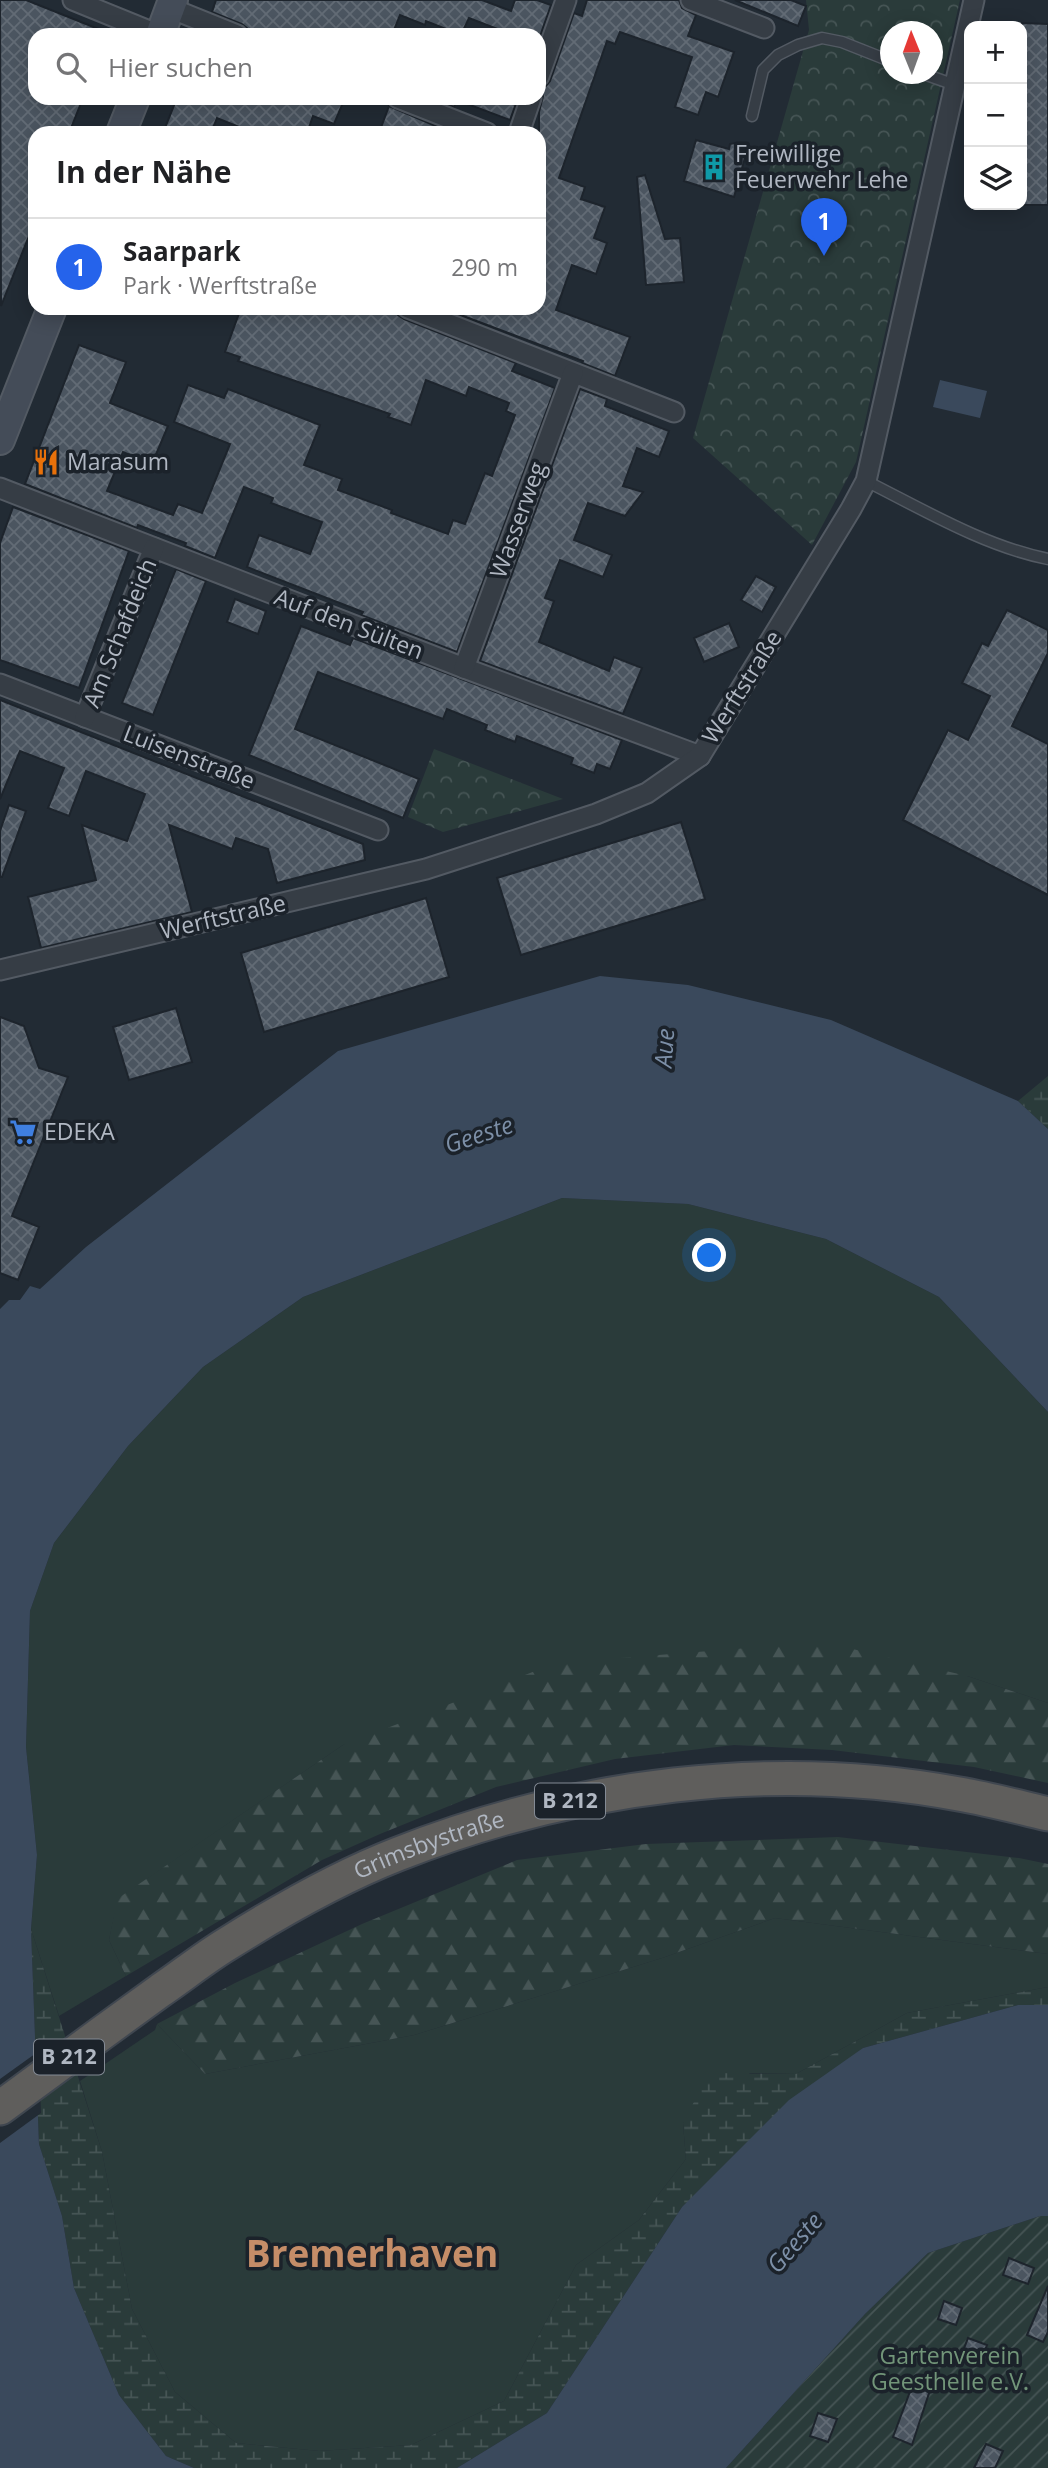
<!DOCTYPE html>
<html lang="de">
<meta charset="utf-8">
<style>
body{margin:0;font-family:"Open Sans",sans-serif;background:#f2f2f2;color:#202124}
.controls{position:absolute;right:21px;top:21px;display:grid;overflow:hidden;border-radius:14px;box-shadow:0 4px 18px #0003}
.controls button{width:63px;height:63px;display:grid;place-items:center;padding:0;border:0;border-bottom:2px solid #e0e0e0;background:#fff;color:#202124;font:35px sans-serif}
.compass{position:absolute;left:880px;top:21px;width:63px;height:63px;border-radius:50%;background:#fff;box-shadow:0 4px 18px #0003;rotate:359deg}
.you{position:absolute;left:710px;top:1256px;width:24px;height:24px;margin:-18px;border:5px solid #fff;border-radius:50%;background:#1a73e8;box-shadow:0 0 0 10px #1a73e833}
.badge{display:grid;place-items:center;width:46px;height:46px;border-radius:50%;background:#2563eb;color:#fff;font-size:23px;font-weight:700}
.pin{position:absolute;translate:-50% -58px;filter:drop-shadow(0 2px 4px #0008)}
.pin::after{content:'';position:absolute;top:37px;width:24px;height:21px;background:inherit;clip-path:polygon(0 0,100% 0,50% 100%)}
.list{margin:0;padding:0;list-style:none}
h2{display:flex;justify-content:space-between;align-items:center;height:91px;margin:0;padding:0 28px;font-size:30px}
h2 small{font-size:23px;font-weight:400;color:#757577}
.list li{display:grid;grid-template-columns:46px 1fr auto;gap:21px;align-items:center;box-sizing:border-box;height:98px;padding:0 28px;border-top:2px solid #e0e0e0}
.list b{display:block;font-size:26px;white-space:nowrap}
.list p{margin:0;font-size:23px;white-space:nowrap;color:#757577}
.list em{font-size:23px;font-style:normal;color:#757577}
.icon{flex:none;width:38px;height:38px;fill:none;stroke:currentColor;stroke-width:2;stroke-linecap:round;stroke-linejoin:round}
.map{position:relative;flex:none;width:1048px;height:2468px;overflow:hidden}
.search{position:absolute;background:#fff;box-shadow:0 4px 18px #0003;left:28px;top:28px;width:518px;height:77px;display:flex;align-items:center;gap:18px;box-sizing:border-box;padding:0 24px;border-radius:21px;color:#757577;font-size:26px}
.panel{position:absolute;background:#fff;box-shadow:0 4px 18px #0003;left:28px;top:126px;width:518px;height:189px;border-radius:21px}
.map>svg:first-child{display:block}
</style>
<div class="map">
<svg width="1048" height="2468" viewBox="0 0 1048 2468">
<defs>
<pattern id="forest-firs" width="22" height="20" patternUnits="userSpaceOnUse" patternTransform="scale(1.75)"><rect width="22" height="20" fill="#2a3b3a"/><path d="M5 1l3.5 6h-7zM16 11l3.5 6h-7z" fill="#465555"/></pattern>
<pattern id="wetland-marsh" width="20" height="14" patternUnits="userSpaceOnUse" patternTransform="scale(1.75)"><rect width="20" height="14" fill="#2a3b3a"/><path d="M1 5h8M5 5V1M11 12h8M15 12V8" fill="none" stroke="#465555"/></pattern>
<pattern id="park-crowns" width="20" height="18" patternUnits="userSpaceOnUse" patternTransform="scale(1.75)"><rect width="20" height="18" fill="#2a3b3a"/><path d="M2 6a3 3 0 1 1 6 0M12 15a3 3 0 1 1 6 0" fill="none" stroke="#465555"/></pattern>
<pattern id="garden-furrows" width="10" height="10" patternUnits="userSpaceOnUse" patternTransform="scale(1.75)"><rect width="10" height="10" fill="#2a3b3a"/><path d="M-1 1l2-2M0 10L10 0M9 11l2-2" fill="none" stroke="#465555"/></pattern>
<pattern id="building-cross-hatch" width="8" height="8" patternUnits="userSpaceOnUse" patternTransform="scale(1.75)"><rect width="8" height="8" fill="#4b5560"/><path d="M0 0l8 8M0 8l8-8" fill="none" stroke="#626b75"/></pattern>
</defs>
<rect width="100%" height="100%" fill="#222b34"/>
<g fill="#2a3b3a">
<path d="M 562,1198 L 688,1204 L 826,1239 L 939,1297 L 1048,1412 L 1048,1703 L 967,1676 L 343,1745 L 118,1899 L 109,1940 L 126,1976 L 59,2016 L 31,1929 L 37,1855 L 26,1747 L 30,1611 L 54,1543 L 128,1446 L 203,1367 L 303,1297 Z"/>
<path d="M 775,1918 L 1048,1954 L 1048,1987 L 907,2013 L 796,2074 L 750,2073 L 683,2123 L 686,2159 L 639,2220 L 576,2265 L 504,2401 L 411,2445 L 319,2451 L 236,2443 L 175,2392 L 132,2309 L 102,2152 L 80,2081 L 155,2030 L 157,2024 L 205,2074 L 414,2035 L 662,1958 Z"/>
</g>
<g fill="url(#forest-firs)">
<path d="M 823,1642 L 967,1676 L 1048,1703 L 1048,1783 L 974,1767 L 832,1750 L 734,1745 L 615,1759 L 496,1787 L 380,1834 L 322,1860 L 126,1976 L 109,1940 L 117,1899 L 343,1745 L 556,1663 Z"/>
<path d="M 838,1837 L 1019,1858 L 1048,1864 L 1048,1954 L 775,1918 L 662,1958 L 414,2035 L 205,2074 L 157,2024 L 235,1983 L 362,1924 L 517,1860 L 646,1844 Z"/>
</g>
<g fill="url(#wetland-marsh)">
<path d="M 1048,1076 L 1048,1129 L 1018,1101 Z"/>
<path d="M 31,1929 L 102,2152 L 132,2309 L 175,2392 L 236,2443 L 319,2451 L 411,2445 L 504,2401 L 576,2265 L 639,2220 L 686,2159 L 683,2123 L 709,2073 L 796,2074 L 907,2013 L 1048,1987 L 1048,2005 L 1018,2005 L 863,2048 L 682,2207 L 547,2413 L 457,2468 L 194,2468 L 166,2456 L 119,2395 L 74,2288 L 62,2216 L 39,2144 Z"/>
</g>
<g fill="url(#park-crowns)" fill-rule="evenodd">
<path d="M 806,0 L 960,0 L 856,462 L 812,545 L 693,438 L 809,30 ZM 890,32 L 932,32 L 932,74 L 890,74 Z"/>
<path d="M 434,749 L 563,799 L 443,832 L 408,817 Z"/>
</g>
<path fill="url(#garden-furrows)" d="M 1040,2216 L 1048,2216 L 1048,2468 L 726,2468 L 865,2314 L 928,2253 Z"/>
<g fill="#3a495c">
<path d="M 940,380 L 987,391 L 980,418 L 933,407 Z"/>
<path d="M 600,976 L 688,985 L 831,1020 L 1018,1101 L 1048,1129 L 1048,1412 L 939,1297 L 826,1239 L 688,1204 L 562,1198 L 303,1297 L 203,1367 L 128,1446 L 54,1543 L 30,1611 L 26,1747 L 37,1855 L 31,1929 L 39,2144 L 62,2216 L 74,2288 L 119,2395 L 166,2456 L 194,2468 L 0,2468 L 0,1309 L 9,1300 L 20,1300 L 30,1286 L 40,1289 L 86,1247 L 338,1051 Z"/>
<path d="M 1018,2005 L 1048,2005 L 1048,2216 L 1040,2216 L 928,2253 L 865,2314 L 726,2468 L 457,2468 L 547,2413 L 682,2207 L 789,2100 L 863,2048 Z"/>
</g>
<path fill="#222b34" d="M 39,2051 L 41,2113 L 0,2143 L 0,2079 Z"/>
<g fill="url(#building-cross-hatch)" stroke="#1d242c" stroke-width="2">
<path d="M 0,0 L 26,0 L 111,34 L 35,35 L 35,98 L 83,98 L 69,133 L 35,133 L 35,221 L 1,306 Z"/>
<path d="M 216,0 L 482,0 L 511,11 L 515,0 L 537,0 L 551,5 L 539,39 L 539,35 L 513,35 L 469,18 L 461,35 L 426,21 L 425,25 L 400,15 L 392,35 L 249,35 L 247,28 L 242,24 L 212,12 Z"/>
<path d="M 587,0 L 679,0 L 682,8 L 696,15 L 688,36 L 734,52 L 718,97 L 706,92 L 698,115 L 675,107 L 692,57 L 620,32 L 615,44 L 607,41 L 559,178 L 585,187 L 581,199 L 605,207 L 594,238 L 607,243 L 596,274 L 572,265 L 556,310 L 630,337 L 615,376 L 582,363 L 583,361 L 442,308 L 539,308 L 539,112 L 543,96 L 539,88 L 546,86 L 550,81 L 574,13 L 582,16 Z"/>
<path d="M 735,0 L 791,0 L 806,6 L 798,26 Z"/>
<path d="M 1022,23 L 1048,24 L 1048,205 L 1022,205 Z"/>
<path d="M 177,98 L 345,98 L 334,124 L 313,116 L 307,133 L 254,133 L 217,118 L 211,133 L 163,133 Z"/>
<path d="M 431,98 L 518,98 L 510,120 L 457,100 L 454,107 Z"/>
<path d="M 389,106 L 445,130 L 444,133 L 379,133 Z"/>
<path d="M 696,140 L 729,149 L 730,144 L 735,143 L 748,147 L 734,197 L 684,181 Z"/>
<path d="M 645,175 L 665,239 L 680,238 L 684,282 L 646,285 L 637,177 Z"/>
<path d="M 241,308 L 396,308 L 398,315 L 404,319 L 516,363 L 512,371 L 555,388 L 457,652 L 361,615 L 363,612 L 247,567 L 259,535 L 310,554 L 322,522 L 271,503 L 273,498 L 244,487 L 215,558 L 185,546 L 186,543 L 138,525 L 137,528 L 25,484 L 79,345 L 126,362 L 110,403 L 168,426 L 152,464 L 123,452 L 107,491 L 173,515 L 178,504 L 202,513 L 230,444 L 174,422 L 188,385 L 224,398 L 228,389 L 320,425 L 304,465 L 342,479 L 338,490 L 392,510 L 391,513 L 448,534 L 453,520 L 465,524 L 485,473 L 492,476 L 515,415 L 506,411 L 509,403 L 469,387 L 466,396 L 426,380 L 411,425 L 388,417 L 390,414 L 238,361 L 240,357 L 225,352 Z"/>
<path d="M 580,389 L 607,399 L 605,406 L 669,431 L 659,457 L 637,448 L 623,486 L 643,492 L 625,516 L 588,503 L 574,540 L 612,555 L 603,577 L 560,560 L 545,598 L 554,601 L 539,642 L 609,671 L 614,657 L 642,668 L 623,714 L 480,661 Z"/>
<path d="M 13,507 L 129,551 L 79,688 L 0,660 L 0,543 Z"/>
<path d="M 176,569 L 206,581 L 153,715 L 122,703 Z"/>
<path d="M 756,576 L 776,587 L 762,612 L 741,600 Z"/>
<path d="M 235,599 L 266,611 L 258,634 L 227,622 Z"/>
<path d="M 1007,610 L 1048,630 L 1048,653 L 1012,726 L 1048,744 L 1048,895 L 903,820 L 948,730 L 968,740 L 990,696 L 962,683 L 982,643 L 988,646 Z"/>
<path d="M 729,623 L 739,647 L 704,662 L 694,638 Z"/>
<path d="M 301,626 L 350,645 L 353,638 L 622,740 L 610,769 L 597,764 L 594,773 L 571,764 L 573,758 L 517,736 L 515,742 L 485,730 L 487,725 L 447,709 L 443,719 L 318,672 L 295,729 L 419,779 L 403,818 L 249,755 Z"/>
<path d="M 0,700 L 363,844 L 365,860 L 277,883 L 268,849 L 236,838 L 232,849 L 169,825 L 192,912 L 41,948 L 28,897 L 96,880 L 82,825 L 127,841 L 145,794 L 86,771 L 69,816 L 48,808 L 64,768 L 20,751 L 0,799 Z"/>
<path d="M 9,805 L 26,811 L 2,877 L 0,877 L 0,831 Z"/>
<path d="M 681,822 L 705,899 L 521,955 L 497,878 Z"/>
<path d="M 426,898 L 449,977 L 264,1032 L 241,953 Z"/>
<path d="M 176,1008 L 192,1062 L 129,1080 L 113,1027 Z"/>
<path d="M 0,1017 L 24,1026 L 39,1068 L 68,1077 L 12,1216 L 39,1227 L 18,1280 L 0,1273 Z"/>
<path d="M 1009,2258 L 1034,2268 L 1028,2284 L 1003,2275 Z"/>
<path d="M 1048,2286 L 1048,2332 L 1043,2342 L 1027,2335 Z"/>
<path d="M 944,2301 L 962,2308 L 956,2325 L 938,2319 Z"/>
<path d="M 968,2338 L 987,2345 L 979,2366 L 960,2359 Z"/>
<path d="M 914,2381 L 931,2387 L 912,2445 L 893,2437 Z"/>
<path d="M 818,2413 L 837,2419 L 828,2442 L 810,2436 Z"/>
<path d="M 986,2444 L 1003,2451 L 995,2468 L 974,2468 Z"/>
</g>
<g fill="none" stroke-linecap="round" stroke-linejoin="round">
<g stroke="#535a63" stroke-width="13">
<g id="service">
<path d="M 924,74 L 955,85"/>
<path d="M 752,116 L 763,70 L 778,55 L 798,45 L 822,38 L 842,42 L 890,61"/>
<path d="M 866,481 C 924,510 984,546 1048,559"/>
</g>
</g>
<g stroke="#535a63" stroke-width="23">
<g id="minor">
<path d="M 73,0 L 159,35"/>
<path d="M 691,0 L 764,28"/>
<path d="M 170,8 L 237,35"/>
<path d="M 539,76 L 566,0"/>
<path d="M 398,98 L 487,133"/>
<path d="M 519,133 L 531,98"/>
<path d="M 408,308 L 674,412"/>
<path d="M 0,488 L 464,668 L 700,756"/>
<path d="M 464,668 L 573,373"/>
<path d="M 0,684 L 378,830"/>
<path d="M 85,717 L 154,548"/>
<path d="M 0,970 L 426,869 L 596,814 L 647,793 L 700,756 L 851,509 L 866,481 L 974,0"/>
</g>
</g>
<g stroke="#535a63" stroke-width="32">
<g id="secondary">
<path d="M 160,35 L 173,0"/>
<path d="M 121,133 L 135,98"/>
<path d="M 0,440 L 52,308"/>
</g>
</g>
<g stroke="#404750" stroke-width="37">
<g id="trunk">
<path id="s1" d="M 0,2108 C 54,2068 107,2029 161,1990 C 183,1975 204,1958 227,1944 C 281,1910 339,1877 398,1854 C 573,1785 773,1759 959,1794 C 989,1799 1018,1807 1048,1814"/>
</g>
</g>
<use href="#service" stroke="#363d45" stroke-width="10"/>
<use href="#minor" stroke="#363d45" stroke-width="19"/>
<use href="#secondary" stroke="#444c58" stroke-width="28"/>
<use href="#trunk" stroke="#5f5e5c" stroke-width="33"/>
</g>
<defs>
<g id="building-bare" transform="scale(2.1)"><path d="M-4-6H4V6H1V3H-1V6H-4ZM-2.5-4.3h1.7v1.8h-1.7ZM.8-4.3h1.7v1.8H.8ZM-2.5-1h1.7V.8h-1.7ZM.8-1h1.7V.8H.8Z" fill="#0f9aa8" stroke="#1b222a" stroke-width="2.5" paint-order="stroke"/></g>
<g id="restaurant-bare" transform="scale(2.1)"><path d="M-5-6h1v4h1v-4h1v4h1v-4h1v5L-1.5 .5V6h-2V.5L-5-1ZM5-6V6H3V1.5H1.5Q1.5-4 5-6Z" fill="#e8710a" stroke="#1b222a" stroke-width="2.5" paint-order="stroke"/></g>
<g id="supermarket-bare" transform="scale(2.1)"><path d="M-6-5.5h2.5l.6 2H6L4.5 2H-2.5L-4.4-4H-6ZM-1.5 3.2a1.3 1.3 0 1 0 .1 0ZM3 3.2a1.3 1.3 0 1 0 .1 0Z" fill="#3f7fe0" stroke="#1b222a" stroke-width="2.5" paint-order="stroke"/></g>
</defs>
<g fill-rule="evenodd">
<use href="#building-bare" x="714" y="167"/>
<use href="#restaurant-bare" x="46" y="462"/>
<use href="#supermarket-bare" x="23" y="1132"/>
</g>
<g text-anchor="middle" stroke-width="7" stroke-linejoin="round" paint-order="stroke">
<g fill="#1b222a" stroke="#838a94" stroke-width="2">
<rect x="535" y="1783.5" width="70" height="35" rx="5"/>
<rect x="34" y="2039.5" width="70" height="35" rx="5"/>
</g>
<g font-size="21" font-weight="bold" fill="#b0b7c2">
<text x="570" y="1808">B 212</text>
<text x="69" y="2064">B 212</text>
</g>
<g font-size="23" fill="#b0b7c2" stroke="#1b222a" text-anchor="start">
<text x="735" y="162">Freiwillige<tspan x="735" dy="26">Feuerwehr Lehe</tspan></text>
<text x="67" y="470">Marasum</text>
<text x="44" y="1140">EDEKA</text>
</g>
<g font-size="23" fill="#b0b7c2" stroke="#1b222a">
<text transform="translate(518 520) rotate(-70)" y="8">Wasserweg</text>
<text transform="translate(349 624) rotate(21)" y="8">Auf den Sülten</text>
<text transform="translate(120 633) rotate(-68)" y="8">Am Schafdeich</text>
<text transform="translate(742 687) rotate(-58)" y="8">Werftstraße</text>
<text transform="translate(189 757) rotate(21)" y="8">Luisenstraße</text>
<text transform="translate(223 917) rotate(-13)" y="8">Werftstraße</text>
<text dy="8" stroke="none"><textPath href="#s1" startOffset="506">Grimsbystraße</textPath></text>
</g>
<g font-size="23" fill="#729579" stroke="#1b222a">
<text x="950" y="2364">Gartenverein<tspan x="950" dy="26">Geesthelle e.V.</tspan></text>
</g>
<g font-size="24" font-style="italic" fill="#7c8fa7" stroke="#1b222a">
<text transform="translate(665 1048) rotate(-86)" y="8">Aue</text>
<text transform="translate(479 1135) rotate(-18)" y="8">Geeste</text>
<text transform="translate(795 2243) rotate(-49)" y="8">Geeste</text>
</g>
<g font-size="37" font-weight="bold" fill="#c58d68" stroke="#1b222a">
<text x="372" y="2267">Bremerhaven</text>
</g>
</g>
</svg>
<div class="controls">
<button>+</button>
<button>−</button>
<button><svg class="icon" aria-label="layers" viewBox="0 0 24 24"><path d="M12 4l9 5-9 5-9-5zM3 14l9 5 9-5"/></svg></button>
</div>
<svg class="compass" viewBox="-18 -18 36 36"><path d="M0-13l5 13h-10z" fill="#e53935"/><path d="M0 13l5-13h-10z" fill="#757577"/></svg>
<div class="you"></div>
<div class="pin badge" style="left:824px;top:256px">1</div>
<div class="search"><svg class="icon" aria-label="search" viewBox="0 0 24 24"><circle cx="10" cy="10" r="6"/><path d="M15 15l6 6"/></svg>Hier suchen</div>
<section class="panel">
<h2>In der Nähe<small></small></h2>
<ul class="list">
<li><span class="badge">1</span><div><b>Saarpark</b><p>Park · Werftstraße</p></div><em>290 m</em></li>
</ul>
</section>
</div>
